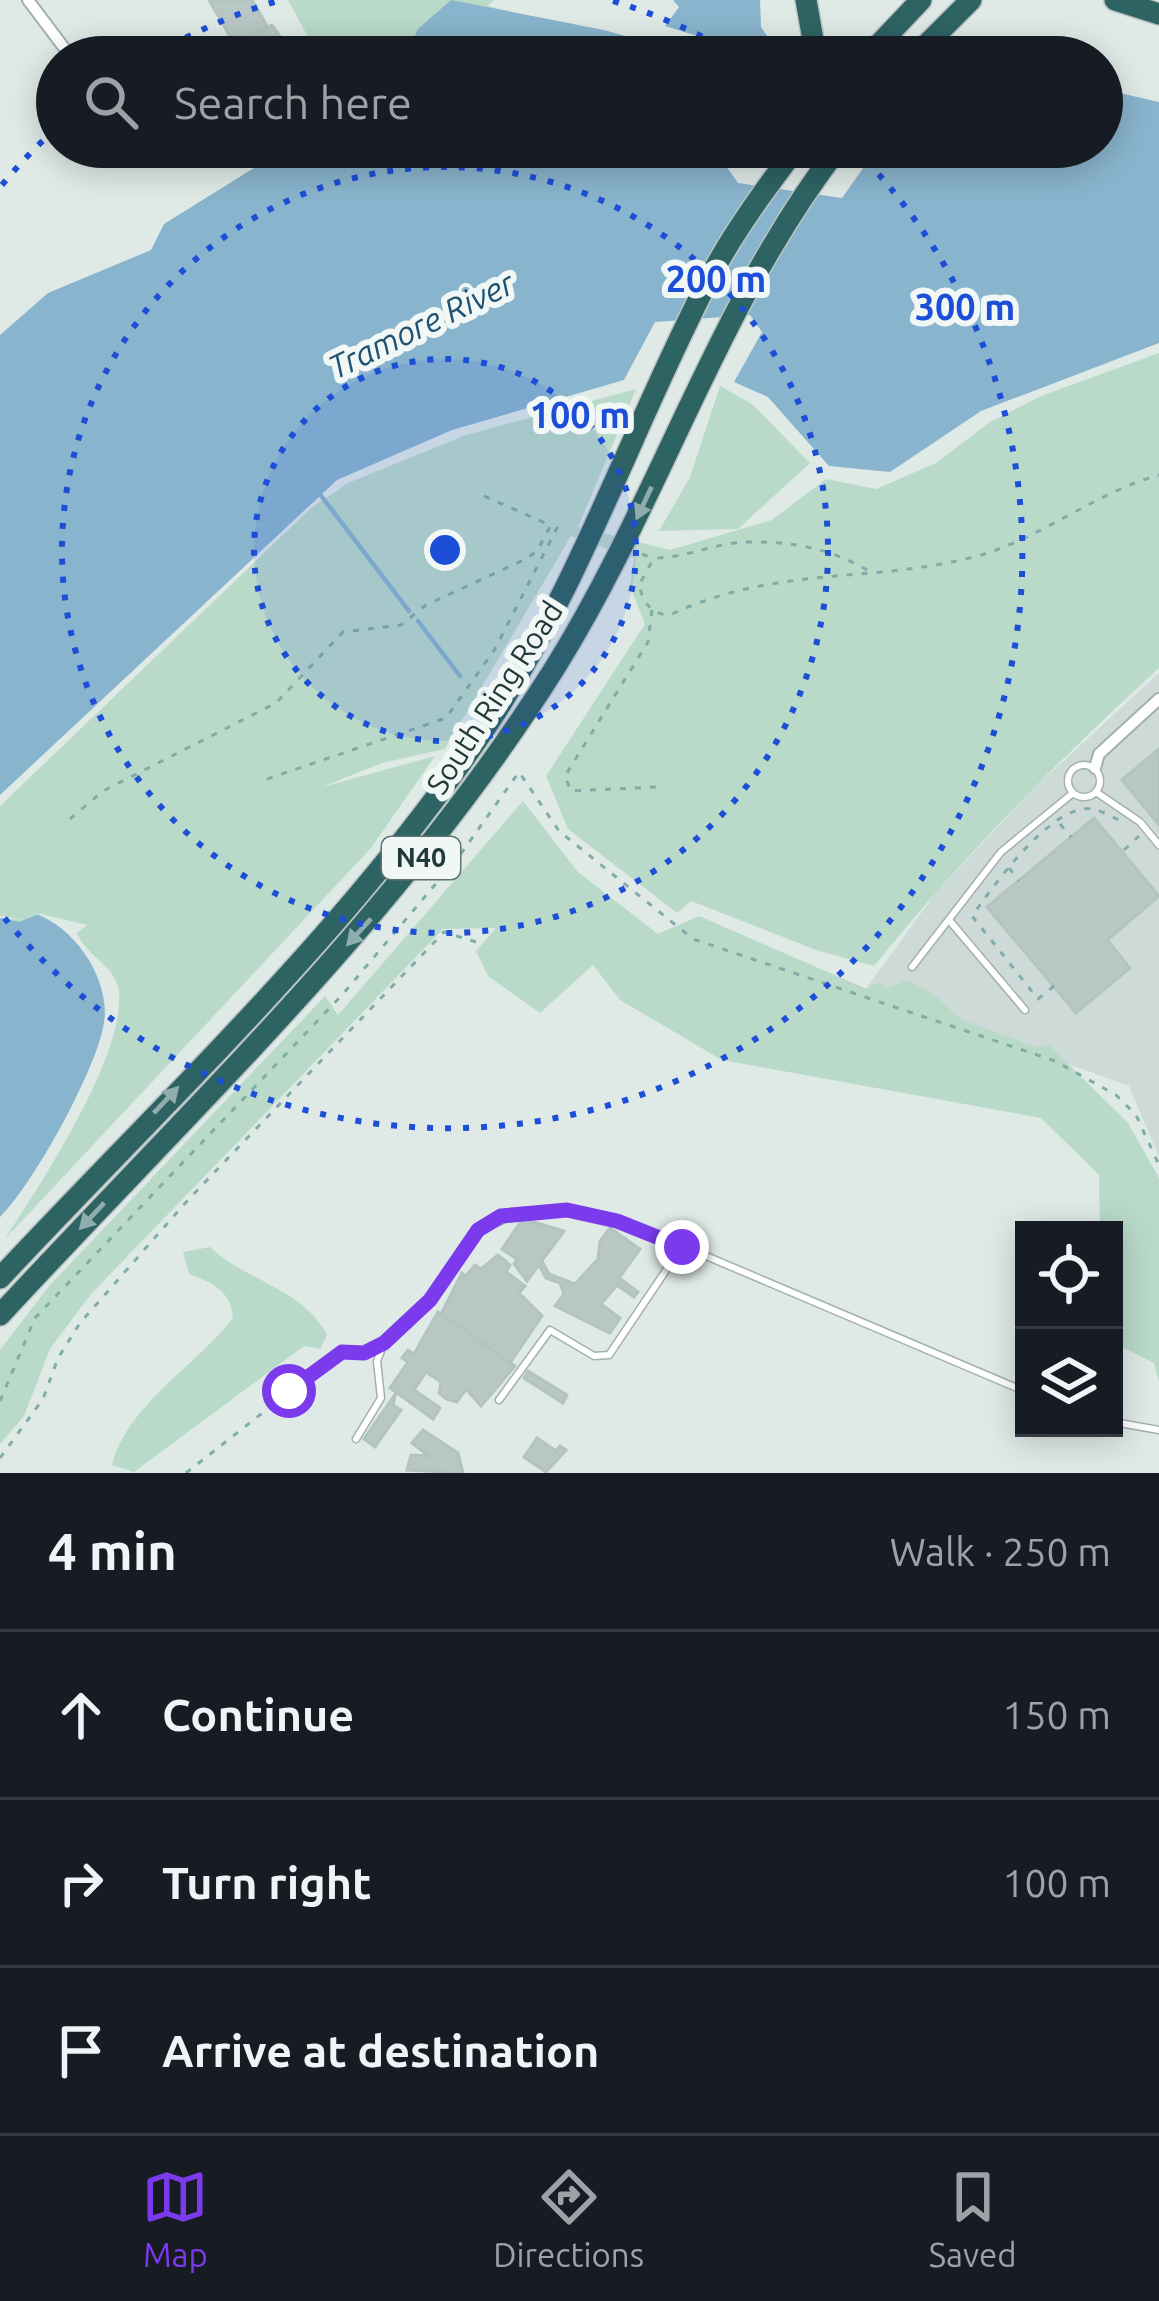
<!DOCTYPE html>
<meta charset="utf-8">
<style>
body{margin:0;font-family:Ubuntu,sans-serif;background:#20242c;color:#f1f3f6}
.controls{position:absolute;right:36px;bottom:36px;display:grid;overflow:hidden;border-radius:0px;box-shadow:0 6px 30px #0003}
.controls button{width:108px;height:108px;display:grid;place-items:center;padding:0;border:0;border-bottom:3px solid #363941;background:#171b24;color:#f1f3f6;font:60px sans-serif}
.stop{position:absolute;width:36px;height:36px;margin:-27px;border:9px solid #7c3aed;border-radius:50%;background:#fff}
.stop.end{background:#7c3aed;border-color:#fff;box-shadow:0 3px 12px #0008}
.list{margin:0;padding:0;list-style:none}
h2{display:flex;justify-content:space-between;align-items:center;height:156px;margin:0;padding:0 48px;font-size:51px}
h2 small{font-size:39px;font-weight:400;color:#9ea1a6}
.list li{display:grid;grid-template-columns:78px 1fr auto;gap:36px;align-items:center;box-sizing:border-box;height:168px;padding:0 48px;border-top:3px solid #363941}
.list b{display:block;font-size:45px;white-space:nowrap}
.list em{font-size:39px;font-style:normal;color:#9ea1a6}
.icon{flex:none;width:66px;height:66px;fill:none;stroke:currentColor;stroke-width:2;stroke-linecap:round;stroke-linejoin:round}
.map{position:relative;flex:none;width:1159px;height:1473px;overflow:hidden}
.search{position:absolute;background:#171b24;box-shadow:0 6px 30px #0003;left:36px;right:36px;top:36px;height:132px;display:flex;align-items:center;gap:30px;box-sizing:border-box;padding:0 42px;border-radius:66px;color:#9ea1a6;font-size:45px}
.sheet{height:660px;background:#171b24}
nav{display:flex;justify-content:space-around;align-items:center;box-sizing:border-box;height:168px;border-top:3px solid #363941;background:#171b24;font-size:33px;color:#9ea1a6}
nav a{display:grid;justify-items:center;gap:6px}
nav .on{color:#7c3aed}
.map>svg:first-child{display:block}
</style>
<div class="map">
<svg width="1159" height="1473" viewBox="0 0 1159 1473">
<rect width="100%" height="100%" fill="#dfeae7"/>
<path fill="#cedad7" d="M 1159,673 L 1159,1157 L 1129,1086 L 865,990 L 935,894 L 1035,787 Z"/>
<g fill="#b9dac9">
<path d="M 288,0 L 494,0 L 488,6 L 691,57 L 319,57 Z"/>
<path d="M 1159,353 L 1159,668 C 1057,761 961,859 874,966 L 816,950 L 691,901 L 677,913 L 568,829 L 546,776 L 645,624 L 630,586 L 634,558 L 571,536 L 445,749 L 382,763 L 322,787 L 435,756 L 371,848 L 5,1239 C 40,1185 124,1058 119,993 C 117,965 86,957 77,933 L 87,925 L 37,913 C 71,931 100,964 105,1005 C 110,1049 32,1185 0,1217 L 0,918 L 24,920 L 0,916 L 0,806 L 311,508 L 348,483 L 466,435 L 636,389 L 578,527 L 670,550 L 772,520 L 826,479 L 876,489 L 936,463 L 990,422 L 1041,396 Z"/>
<path d="M 720,386 L 752,404 L 810,463 L 738,529 L 659,531 L 690,477 Z"/>
<path d="M 523,801 L 578,872 L 658,934 L 699,916 L 867,989 L 879,982 L 888,988 L 907,980 L 935,995 L 960,1019 L 1036,1047 L 1049,1045 L 1128,1123 L 1159,1178 L 1159,1382 L 1154,1363 L 1114,1343 L 1114,1230 L 1100,1230 L 1099,1175 L 1041,1118 L 722,1060 L 620,1000 L 593,965 L 540,1013 L 488,976 L 476,951 L 496,928 L 443,929 L 91,1294 L 50,1349 L 24,1416 L 0,1444 L 0,1350 L 49,1286 L 325,996 L 338,1015 Z"/>
<path d="M 210,1247 C 247,1282 303,1288 327,1335 L 320,1349 L 304,1346 L 134,1472 L 112,1465 C 127,1405 196,1366 233,1318 C 231,1291 213,1283 189,1274 L 183,1252 Z"/>
</g>
<g fill="#89b4cd">
<path d="M 451,0 L 604,30 L 700,57 L 405,57 L 418,29 Z"/>
<path d="M 673,0 L 760,0 L 761,27 L 772,43 L 766,57 L 665,26 L 679,7 Z"/>
<path d="M 1102,89 L 1159,102 L 1159,343 L 981,411 L 890,472 L 829,466 L 768,397 L 734,382 L 762,332 L 750,315 L 655,322 L 624,380 L 452,430 L 337,480 L 0,795 L 0,335 L 48,293 L 151,250 L 164,224 L 288,147 L 736,147 L 726,166 L 738,183 L 842,198 L 878,147 L 1102,147 Z"/>
<path d="M 37,915 C 77,928 113,984 103,1028 C 93,1075 34,1183 0,1217 L 0,918 L 19,922 Z"/>
</g>
<g fill="none" stroke-linecap="round" stroke-linejoin="round">
<g stroke="#89b4cd" stroke-width="4.5">
<path d="M 319,493 L 409,611"/>
<path d="M 418,621 L 460,676"/>
</g>
</g>
<g fill="#b8c7c4" stroke="#b2c3c0" stroke-width="3">
<path d="M 209,0 L 252,0 L 267,26 L 235,45 Z"/>
<path d="M 272,25 L 284,42 L 261,57 L 241,57 L 236,49 Z"/>
<path d="M 1159,749 L 1159,825 L 1122,780 Z"/>
<path d="M 1094,818 L 1159,896 L 1107,940 L 1130,968 L 1076,1013 L 987,907 Z"/>
<path d="M 523,1219 L 564,1231 L 527,1281 L 514,1264 L 517,1259 L 502,1249 Z"/>
<path d="M 610,1228 L 640,1249 L 619,1278 L 638,1292 L 634,1297 L 617,1285 L 601,1304 L 620,1318 L 610,1333 L 555,1306 L 564,1294 L 560,1283 L 546,1278 L 539,1265 L 542,1261 L 549,1274 L 575,1284 L 598,1259 L 600,1241 Z"/>
<path d="M 498,1255 L 510,1265 L 506,1272 L 525,1286 L 519,1293 L 542,1316 L 510,1363 L 441,1314 L 462,1273 L 466,1276 L 475,1265 L 481,1269 Z"/>
<path d="M 438,1312 L 515,1366 L 481,1406 L 466,1389 L 457,1402 L 446,1399 L 439,1393 L 441,1382 L 426,1372 L 414,1390 L 440,1408 L 433,1419 L 390,1388 L 408,1362 L 402,1358 L 408,1350 L 414,1354 Z"/>
<path d="M 528,1371 L 567,1395 L 563,1403 L 524,1378 Z"/>
<path d="M 396,1393 L 393,1405 L 401,1410 L 375,1447 L 364,1439 Z"/>
<path d="M 423,1430 L 458,1453 L 463,1473 L 407,1470 L 411,1455 L 429,1456 L 412,1443 Z"/>
<path d="M 537,1438 L 556,1451 L 560,1446 L 566,1450 L 546,1472 L 524,1457 Z"/>
</g>
<g fill="none" stroke-linecap="round" stroke-linejoin="round">
<g stroke="#a2b1af" stroke-width="9">
<g id="lane">
<circle cx="1084" cy="781" r="16"/>
<path d="M 1096,792 L 1140,822 L 1159,845"/>
<path d="M 949,920 L 1025,1010"/>
<path d="M 912,967 L 1001,852 L 1073,793"/>
<path d="M 342,1352 L 364,1353 L 381,1345"/>
<path d="M 499,1400 L 550,1330 L 594,1356 L 609,1355 L 681,1248"/>
<path d="M 1114,1422 L 1159,1430"/>
<path d="M 356,1439 L 381,1398 L 377,1361 L 384,1343 L 430,1300 L 479,1230 L 524,1211 L 567,1210 L 645,1230 L 1024,1391"/>
</g>
</g>
<g stroke="#a2b1af" stroke-width="14">
<g id="street">
<path d="M 28,0 L 71,57"/>
<path d="M 1095,768 L 1099,754 L 1159,699"/>
</g>
</g>
<g stroke="#bcc4c3" stroke-width="24">
<g id="highway">
<path d="M 806,0 L 816,57"/>
<path d="M 1115,0 L 1159,14"/>
<path d="M 867,57 L 921,0"/>
<path d="M 914,57 L 971,0"/>
<path d="M 0,1278 C 168,1098 354,926 490,721 C 582,581 634,422 711,275 C 735,230 766,188 797,147"/>
<path d="M 0,1315 C 194,1105 404,909 556,666 C 661,497 717,305 839,147"/>
</g>
</g>
<g stroke="#81aca8" stroke-width="3" stroke-dasharray="6 9" stroke-linecap="butt">
<path d="M 484,496 L 550,525"/>
<path d="M 642,554 L 653,558"/>
<path d="M 867,570 C 832,549 791,541 749,542 C 717,542 687,558 654,558 L 639,585 C 643,602 651,615 670,615 C 777,565 866,584 974,557 C 1039,540 1094,493 1159,475"/>
<path d="M 652,610 L 648,642 L 565,776 L 571,791 L 656,787"/>
<path d="M 267,779 L 446,718 L 495,649 L 558,526"/>
<path d="M 70,819 L 103,791 L 276,703 L 343,632 L 401,625 L 426,605 L 524,560 L 537,551 L 551,525"/>
<path d="M 1060,824 L 1071,837"/>
<path d="M 1124,850 L 1139,836"/>
<path d="M 1009,868 L 1019,881"/>
<path d="M 1054,986 L 1038,999 L 972,916 C 994,885 1044,815 1083,809 C 1096,807 1108,815 1119,820"/>
<path d="M 0,1401 L 35,1318 L 343,994 L 460,855 L 519,772 L 559,831 L 693,939 L 1055,1061 L 1116,1095 L 1136,1115 L 1159,1165"/>
<path d="M 0,1458 L 43,1399 L 58,1358 L 80,1323 L 188,1200 L 444,932 L 476,942"/>
<path d="M 186,1473 L 335,1356"/>
</g>
<use href="#lane" stroke="#fff" stroke-width="6"/>
<use href="#street" stroke="#fff" stroke-width="10"/>
<use href="#highway" stroke="#2e6364" stroke-width="21"/>
</g>
<defs><path id="oneway-solid" d="M-6-.8H1V-3.2L6.5 0L1 3.2V.8H-6Z" transform="scale(3)"/></defs>
<g fill="#8fadac">
<use href="#oneway-solid" transform="translate(644 503) rotate(115)"/>
<use href="#oneway-solid" transform="translate(359 932) rotate(132)"/>
<use href="#oneway-solid" transform="translate(166 1100) rotate(-47)"/>
<use href="#oneway-solid" transform="translate(92 1216) rotate(133)"/>
</g>
<g fill="none" stroke-linecap="round" stroke-linejoin="round">
<path stroke="#7c3aed" stroke-width="15" d="M 289,1391 L 342,1352 L 364,1353 L 384,1343 L 430,1300 L 478,1230 L 501,1216 L 567,1210 L 617,1221 L 682,1247"/>
</g>
<circle cx="445" cy="550" r="191" fill="#1d4ed8" fill-opacity=".12"/>
<g fill="none" stroke="#1d4ed8" stroke-width="6" stroke-dasharray="6 12">
<circle cx="445" cy="550" r="191"/>
<circle cx="445" cy="550" r="383"/>
<path d="M2 185A574 574 0 0 1 54 130M154 55A574 574 0 0 1 277 1M613 1A574 574 0 0 1 736 55M854 148A574 574 0 1 1 2 915"/>
</g>
<g text-anchor="middle" stroke-width="12" stroke-linejoin="round" paint-order="stroke">
<rect fill="#f0f7f5" stroke="#5f7271" stroke-width="3" x="382" y="837" width="78" height="42" rx="9"/>
<g font-size="27" font-weight="bold" fill="#213938">
<text x="421" y="867">N40</text>
</g>
<g font-size="30" fill="#213938" stroke="#f0f7f5">
<text transform="translate(495 698) rotate(-57)" y="10">South Ring Road</text>
</g>
<g font-size="33" font-style="italic" fill="#1e5172" stroke="#f0f7f5">
<text transform="translate(421 325) rotate(-26)" y="12">Tramore River</text>
</g>
</g>
<circle cx="445" cy="550" r="18" fill="#1d4ed8" stroke="#f0f7f5" stroke-width="6"/>
<g font-size="36" text-anchor="middle" font-weight="bold" fill="#1d4ed8" stroke="#f0f7f5" stroke-width="12" stroke-linejoin="round" paint-order="stroke">
<text x="716" y="292">200 m</text>
<text x="965" y="320">300 m</text>
<text x="580" y="428">100 m</text>
</g>
</svg>
<div class="controls">
<button><svg class="icon" aria-label="locate" viewBox="0 0 24 24"><circle cx="12" cy="12" r="6"/><path d="M12 2v4M12 18v4M2 12h4M18 12h4"/></svg></button>
<button><svg class="icon" aria-label="layers" viewBox="0 0 24 24"><path d="M12 4l9 5-9 5-9-5zM3 14l9 5 9-5"/></svg></button>
</div>
<div class="stop" style="left:289px;top:1391px"></div>
<div class="stop end" style="left:682px;top:1247px"></div>
<div class="search"><svg class="icon" aria-label="search" viewBox="0 0 24 24"><circle cx="10" cy="10" r="6"/><path d="M15 15l6 6"/></svg>Search here</div>
</div>
<section class="sheet">
<h2>4 min<small>Walk · 250 m</small></h2>
<ul class="list">
<li><svg class="icon" aria-label="ahead" viewBox="0 0 24 24"><path d="M12 20V5M6 11l6-6 6 6"/></svg><div><b>Continue</b></div><em>150 m</em></li>
<li><svg class="icon" aria-label="right" viewBox="0 0 24 24"><path d="M7 20v-9h11M14 6l5 5-5 5"/></svg><div><b>Turn right</b></div><em>100 m</em></li>
<li><svg class="icon" aria-label="arrive" viewBox="0 0 24 24"><path d="M6 21V4h12l-3 4 3 4H6"/></svg><div><b>Arrive at destination</b></div></li>
</ul>
</section>
<nav>
<a class="on"><svg class="icon" aria-label="map" viewBox="0 0 24 24"><path d="M3 6l6-2 6 2 6-2v14l-6 2-6-2-6 2zM9 4v14M15 6v14"/></svg>Map</a>
<a><svg class="icon" aria-label="directions" viewBox="0 0 24 24"><path d="M12 3l9 9-9 9-9-9zM9 14v-3h6M13 9l2 2-2 2"/></svg>Directions</a>
<a><svg class="icon" aria-label="saved" viewBox="0 0 24 24"><path d="M7 4h10v16l-5-4-5 4z"/></svg>Saved</a>
</nav>
